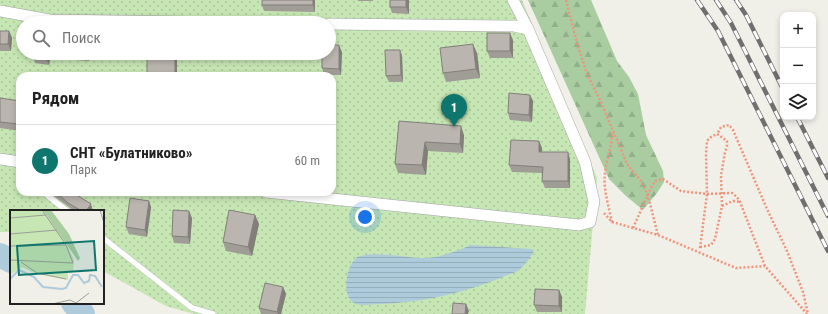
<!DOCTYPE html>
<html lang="ru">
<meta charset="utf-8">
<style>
body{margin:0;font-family:"Roboto Condensed",sans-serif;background:#f2f2f2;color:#222}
.controls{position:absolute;right:12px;top:12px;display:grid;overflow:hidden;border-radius:8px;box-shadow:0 2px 6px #0003}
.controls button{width:36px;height:36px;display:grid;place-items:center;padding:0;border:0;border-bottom:1px solid #e0e0e0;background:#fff;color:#222;font:20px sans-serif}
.you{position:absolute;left:365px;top:217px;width:14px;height:14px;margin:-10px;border:3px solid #fff;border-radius:50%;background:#1a73e8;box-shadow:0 0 0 6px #1a73e833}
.badge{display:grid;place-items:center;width:26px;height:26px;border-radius:50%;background:#0f766e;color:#fff;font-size:13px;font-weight:700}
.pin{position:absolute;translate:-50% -33px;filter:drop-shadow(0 1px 2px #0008)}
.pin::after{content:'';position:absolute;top:21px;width:14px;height:12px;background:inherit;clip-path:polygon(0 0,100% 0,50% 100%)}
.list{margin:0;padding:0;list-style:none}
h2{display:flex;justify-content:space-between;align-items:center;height:52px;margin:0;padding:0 16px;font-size:17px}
h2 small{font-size:13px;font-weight:400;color:#767676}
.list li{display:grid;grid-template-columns:26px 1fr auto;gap:12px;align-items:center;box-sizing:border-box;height:72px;padding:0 16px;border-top:1px solid #e0e0e0}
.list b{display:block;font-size:15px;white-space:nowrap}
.list p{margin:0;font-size:13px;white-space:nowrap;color:#767676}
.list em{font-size:13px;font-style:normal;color:#767676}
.icon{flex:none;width:22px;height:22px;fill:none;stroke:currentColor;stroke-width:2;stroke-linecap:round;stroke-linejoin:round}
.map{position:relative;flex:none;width:828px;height:314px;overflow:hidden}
.search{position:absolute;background:#fff;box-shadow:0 2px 6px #0003;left:16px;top:16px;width:320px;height:44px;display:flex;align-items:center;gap:10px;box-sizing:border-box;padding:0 14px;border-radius:22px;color:#767676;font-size:15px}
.panel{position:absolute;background:#fff;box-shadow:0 2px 6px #0003;left:16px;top:72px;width:320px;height:124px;border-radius:12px}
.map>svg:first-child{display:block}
</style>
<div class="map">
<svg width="828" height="314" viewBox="0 0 828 314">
<defs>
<pattern id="grass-dots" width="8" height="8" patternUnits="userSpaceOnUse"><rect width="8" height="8" fill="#c6e6b3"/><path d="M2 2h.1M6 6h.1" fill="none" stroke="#aac59a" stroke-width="1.8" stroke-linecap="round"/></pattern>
<pattern id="forest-firs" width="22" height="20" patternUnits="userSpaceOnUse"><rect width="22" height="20" fill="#a9cca1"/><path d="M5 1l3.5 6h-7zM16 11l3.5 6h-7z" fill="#91af8a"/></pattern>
<pattern id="water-rules" width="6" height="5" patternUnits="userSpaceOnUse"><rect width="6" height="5" fill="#adcbda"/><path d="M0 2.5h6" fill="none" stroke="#95aebb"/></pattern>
</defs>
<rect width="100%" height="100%" fill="#f0efe8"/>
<path fill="url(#grass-dots)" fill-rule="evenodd" d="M 0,0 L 522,0 L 597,178 L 585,314 L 194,314 L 166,306 L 103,271 L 103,211 L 11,211 L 11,232 L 0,232 ZM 23,23 L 329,23 L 329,53 L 23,53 ZM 20,76 L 332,76 L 332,192 L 20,192 Z"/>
<path fill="url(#forest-firs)" d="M 528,0 L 591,0 L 617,61 L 629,77 L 638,94 L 646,135 L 663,171 L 664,182 L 657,193 L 643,210 L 626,196 L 609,179 Z"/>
<path fill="url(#water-rules)" d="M 471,245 L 532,249 L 534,251 C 531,257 524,266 519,270 C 515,273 509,274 505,276 C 465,293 421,303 378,304 C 371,304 363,306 357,304 C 343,301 345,277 350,267 C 351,263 355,260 357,257 C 377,251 399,257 419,258 C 436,259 455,252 471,245 Z"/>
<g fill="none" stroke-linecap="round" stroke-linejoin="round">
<g stroke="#adcbda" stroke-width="24">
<path d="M 0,255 L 11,261"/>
<path d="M 73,303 L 83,314"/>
</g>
<g stroke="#a2a2a2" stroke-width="6">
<g id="lane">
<path d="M 44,192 L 48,196 L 67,211"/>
<path d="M 103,238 L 192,308 L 213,314"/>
</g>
</g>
<g stroke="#a2a2a2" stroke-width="12">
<g id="street">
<path d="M 0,11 L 50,20 L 259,23"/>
<path d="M 329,24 L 514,26 L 528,29"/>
<path d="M 0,159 L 20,162"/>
<path d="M 266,192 L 579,225 L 590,222 L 594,202 L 585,162 L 528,29 L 513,0"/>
</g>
</g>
<g stroke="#ef947b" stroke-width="2.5" stroke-dasharray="2 2" stroke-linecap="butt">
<path d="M 566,0 L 577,43 L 587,74 L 600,100 L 627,164 L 641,181 L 648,196 L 658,235"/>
<path d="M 722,206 L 733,201 L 740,202"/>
<path d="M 604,213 L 612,222 L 658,235 L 736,268 L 765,266"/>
<path d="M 612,222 C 609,208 603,188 605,174 C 606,160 612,148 612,134"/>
<path d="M 633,228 L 651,188 L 655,181 L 663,179 L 681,191 L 707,194 L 732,193 L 737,197 L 740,202 L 765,266 L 807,314"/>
<path d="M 700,247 L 711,245 L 715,239 L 722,206 L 721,176 L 725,152 L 727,147 L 727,141 L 717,134 L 721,127 L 729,125 L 733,130 L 767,209 L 787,251 L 803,292 L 808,314"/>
<path d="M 700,248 L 707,194 L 706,153 L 707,141 L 711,137 L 717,134"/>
</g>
<use href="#lane" stroke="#fff" stroke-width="5.5"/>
<use href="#street" stroke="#fff" stroke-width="11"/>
<g stroke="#6f6f6f" stroke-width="4.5">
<g id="rail">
<path d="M 697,0 L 718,31 L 828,251"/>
<path d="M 716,0 L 731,23 L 828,216"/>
<path d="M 736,0 L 746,15 L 783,89"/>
<path d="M 797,117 L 828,178"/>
</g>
</g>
<use href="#rail" stroke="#fff" stroke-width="3" stroke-dasharray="9" stroke-linecap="butt"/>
</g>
<g fill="#a09c96">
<path d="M 315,0 L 315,12 L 264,11 L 262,5 Z"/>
<rect x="358" y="0" width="15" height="1"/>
<path d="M 409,0 L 409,14 L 392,13 L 390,7 Z"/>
<path d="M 0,31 L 9,31 L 12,38 L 11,51 L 0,51 Z"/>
<path d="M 513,40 L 513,58 L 490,58 L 487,51 Z"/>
<path d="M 400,50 L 402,56 L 403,82 L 389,82 L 386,76 Z"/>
<path d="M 342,52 L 341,75 L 324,75 L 322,68 Z"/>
<path d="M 34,53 L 51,53 L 49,65 L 35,63 L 33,56 Z"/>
<path d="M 90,53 L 89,61 L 75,60 L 72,54 Z"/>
<path d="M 477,53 L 480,78 L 446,82 L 443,73 Z"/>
<path d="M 530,95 L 533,101 L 532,122 L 510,120 L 508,113 Z"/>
<path d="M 0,98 L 20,101 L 20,131 L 0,128 Z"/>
<path d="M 399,121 L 464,135 L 463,153 L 428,151 L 426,175 L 398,173 L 395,164 Z"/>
<path d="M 539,141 L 542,148 L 542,152 L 570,159 L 570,188 L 545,188 L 542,181 L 543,173 L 512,172 L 509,165 Z"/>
<path d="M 53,192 L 72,192 L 93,211 L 74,211 L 54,196 Z"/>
<path d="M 149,201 L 151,207 L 147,237 L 129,234 L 126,227 Z"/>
<path d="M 255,215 L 259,224 L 252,256 L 226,251 L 223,242 Z"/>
<path d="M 192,218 L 190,244 L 174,243 L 172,236 Z"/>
<path d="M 283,287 L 286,294 L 281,314 L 261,314 L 259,308 Z"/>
<path d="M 559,290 L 562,297 L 562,312 L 537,312 L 534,305 Z"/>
</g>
<g fill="#827f7a">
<path d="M 313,0 L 315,0 L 315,12 L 313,5 Z"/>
<path d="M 406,0 L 409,0 L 409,14 L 406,7 Z"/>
<path d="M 9,31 L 12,38 L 11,51 L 8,44 Z"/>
<path d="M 510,33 L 513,40 L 513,58 L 510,51 Z"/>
<path d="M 473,44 L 477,53 L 480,78 L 476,69 Z"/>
<path d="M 339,45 L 342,52 L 341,75 L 339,69 Z"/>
<path d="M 400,50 L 402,56 L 403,82 L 401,75 Z"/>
<path d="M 47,53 L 51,53 L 49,65 L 46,59 Z"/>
<path d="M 87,53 L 90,53 L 89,61 L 87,55 Z"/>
<path d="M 175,53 L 177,59 L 177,76 L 175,76 Z"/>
<path d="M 530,95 L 533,101 L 532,122 L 529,115 Z"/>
<path d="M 20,112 L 20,128 L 18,124 Z"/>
<path d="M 461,126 L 464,135 L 463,153 L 460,144 Z"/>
<path d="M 539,141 L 542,148 L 541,159 L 539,152 Z"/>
<path d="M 425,142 L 428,151 L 426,175 L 422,165 Z"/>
<path d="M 568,152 L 570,159 L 570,188 L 568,181 Z"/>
<path d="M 149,201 L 151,207 L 147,237 L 145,230 Z"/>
<path d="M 91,204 L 93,211 L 86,211 Z"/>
<path d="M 189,211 L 192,218 L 190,244 L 188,237 Z"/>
<path d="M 255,215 L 259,224 L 252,256 L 248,247 Z"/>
<path d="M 283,287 L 286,294 L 281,314 L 278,314 L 277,312 Z"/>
<path d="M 559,290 L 562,297 L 562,312 L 559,306 Z"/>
<path d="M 466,304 L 469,311 L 468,314 L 465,314 Z"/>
</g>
<g fill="#bab5ae" stroke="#827f7a">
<rect x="262" y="0" width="51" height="5"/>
<rect x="390" y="0" width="16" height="7"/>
<path d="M 0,31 L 9,31 L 8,44 L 0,44 Z"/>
<rect x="487" y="33" width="23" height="18"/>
<path d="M 473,44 L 476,69 L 443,73 L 440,48 Z"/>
<path d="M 329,45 L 339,45 L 339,69 L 322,68 L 322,53 L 329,53 Z"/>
<path d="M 385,50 L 400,50 L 401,75 L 386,76 Z"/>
<path d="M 34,53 L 47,53 L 46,59 L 33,56 Z"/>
<path d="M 72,53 L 87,53 L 87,55 L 72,54 Z"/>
<rect x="147" y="53" width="28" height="23"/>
<path d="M 509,93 L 530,95 L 529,115 L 508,113 Z"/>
<path d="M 0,98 L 20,101 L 20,112 L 18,124 L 0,122 Z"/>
<path d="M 399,121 L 461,126 L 460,144 L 425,142 L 422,165 L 395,164 Z"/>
<path d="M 511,140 L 539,141 L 539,152 L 568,152 L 568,181 L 542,181 L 543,167 L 509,165 Z"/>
<path d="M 56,192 L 72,192 L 91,204 L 86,211 L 82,211 L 68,203 Z"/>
<path d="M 130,198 L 149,201 L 145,230 L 126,227 Z"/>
<path d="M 173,210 L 189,211 L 188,237 L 172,236 Z"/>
<path d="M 229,210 L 255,215 L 248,247 L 223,242 Z"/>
<path d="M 265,283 L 283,287 L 277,312 L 259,308 Z"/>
<path d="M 535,289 L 559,290 L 559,306 L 534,305 Z"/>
<path d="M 453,303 L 466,304 L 465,314 L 452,314 Z"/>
</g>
<g transform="translate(10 210)">
<rect width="94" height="94" fill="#f0efe8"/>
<path d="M 0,0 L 33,0 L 53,28 L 64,49 L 63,62 L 58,63 L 58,70 L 24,63 L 12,57 L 0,65 Z" fill="#c6e6b3"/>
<path d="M 33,0 L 41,0 L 59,24 L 70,48 L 68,51 Z" fill="#a9cca1"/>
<path fill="none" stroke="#adcbda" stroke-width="2" d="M 0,69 L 9,60 L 24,67 L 33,77 L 52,79 L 56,78 L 63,65 L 68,65 L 74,73 L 79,71 L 80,65 L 85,66 L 92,77"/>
<path fill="none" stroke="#9d9d98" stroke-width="1" d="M 90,0 L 94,13M 0,8 L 36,5M 0,24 L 47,20M 0,36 L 56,35M 0,50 L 63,53 L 56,35 L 32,0M 11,52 L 27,63 L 56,69M 66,93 L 79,83M 42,94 L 60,90 L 66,93"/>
<path fill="#0f766e" fill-opacity="0.15" stroke="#0f766e" stroke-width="2" d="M 84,31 L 86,60 L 9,65 L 7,36 Z"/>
<rect width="94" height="94" fill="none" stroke="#212121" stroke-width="2"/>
</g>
</svg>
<div class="controls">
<button>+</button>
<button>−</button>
<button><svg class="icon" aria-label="layers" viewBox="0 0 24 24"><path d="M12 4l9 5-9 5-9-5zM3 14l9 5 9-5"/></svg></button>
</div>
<div class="you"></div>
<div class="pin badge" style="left:454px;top:127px">1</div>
<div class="search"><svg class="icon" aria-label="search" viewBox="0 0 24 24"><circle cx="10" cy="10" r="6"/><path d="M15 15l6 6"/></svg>Поиск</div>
<section class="panel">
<h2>Рядом<small></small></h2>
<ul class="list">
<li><span class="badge">1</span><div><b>СНТ «Булатниково»</b><p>Парк</p></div><em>60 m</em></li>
</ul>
</section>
</div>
